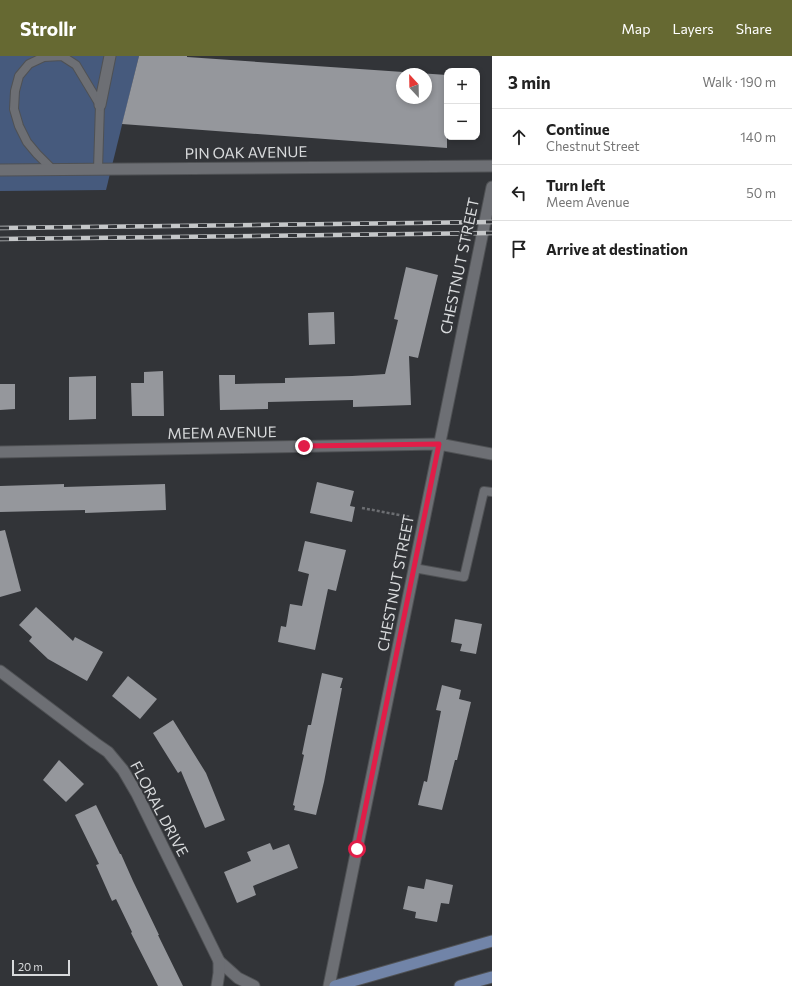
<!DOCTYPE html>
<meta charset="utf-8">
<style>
body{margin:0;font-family:Commissioner,sans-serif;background:#f2f2f2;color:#222}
.controls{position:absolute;right:12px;top:12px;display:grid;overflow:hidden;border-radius:8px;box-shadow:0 2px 6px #0003}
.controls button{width:36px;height:36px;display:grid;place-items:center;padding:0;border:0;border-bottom:1px solid #e0e0e0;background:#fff;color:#222;font:20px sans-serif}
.compass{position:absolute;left:396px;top:12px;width:36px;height:36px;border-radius:50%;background:#fff;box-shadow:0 2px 6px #0003;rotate:338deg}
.scale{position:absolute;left:12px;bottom:10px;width:58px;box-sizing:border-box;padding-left:4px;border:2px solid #d8dadc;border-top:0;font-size:11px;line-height:14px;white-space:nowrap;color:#d8dadc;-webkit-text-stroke:3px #323438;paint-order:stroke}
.stop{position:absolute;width:12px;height:12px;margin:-9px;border:3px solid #e11d48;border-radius:50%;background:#fff}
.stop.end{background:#e11d48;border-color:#fff;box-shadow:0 1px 4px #0008}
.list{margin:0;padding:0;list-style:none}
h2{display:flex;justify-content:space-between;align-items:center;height:52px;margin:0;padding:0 16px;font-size:17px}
h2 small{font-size:13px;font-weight:400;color:#767676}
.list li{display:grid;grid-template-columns:26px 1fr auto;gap:12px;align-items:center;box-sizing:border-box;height:56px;padding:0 16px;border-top:1px solid #e0e0e0}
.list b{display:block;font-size:15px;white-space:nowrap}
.list p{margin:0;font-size:13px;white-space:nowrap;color:#767676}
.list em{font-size:13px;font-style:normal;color:#767676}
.icon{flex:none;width:22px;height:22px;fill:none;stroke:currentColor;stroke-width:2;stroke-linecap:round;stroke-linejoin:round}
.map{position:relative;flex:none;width:492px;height:930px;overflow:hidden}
header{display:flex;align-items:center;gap:24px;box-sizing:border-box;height:56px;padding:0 20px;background:#666932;color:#fff}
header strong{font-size:19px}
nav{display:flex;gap:22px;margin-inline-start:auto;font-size:14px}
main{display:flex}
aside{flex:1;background:#fff}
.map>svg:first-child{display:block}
</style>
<header>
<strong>Strollr</strong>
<nav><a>Map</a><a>Layers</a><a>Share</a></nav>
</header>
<main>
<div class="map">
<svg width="492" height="930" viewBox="0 0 492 930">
<rect width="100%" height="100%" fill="#323438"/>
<path fill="#465a7d" d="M 0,0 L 139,0 L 106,134 L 0,135 Z"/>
<g fill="#95979c" fill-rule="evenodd">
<path d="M 139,0 L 187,0 L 187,1 L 447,19 L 447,92 L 122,68 ZM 402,18 L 426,18 L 426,42 L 402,42 Z"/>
<path d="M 406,211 L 438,219 L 418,302 L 409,300 L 411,349 L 353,351 L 353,344 L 268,346 L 268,353 L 220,354 L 219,319 L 235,319 L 235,328 L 285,327 L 285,322 L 352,320 L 385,318 L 398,264 L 394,263 Z"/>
<path d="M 334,256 L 335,288 L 309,289 L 308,257 Z"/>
<path d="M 163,315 L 164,360 L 132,360 L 131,327 L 144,327 L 144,316 Z"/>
<path d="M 96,320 L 96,363 L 69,364 L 69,321 Z"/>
<path d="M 0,328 L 15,328 L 15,353 L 0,354 Z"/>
<path d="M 317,426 L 354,435 L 350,450 L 355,451 L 352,466 L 310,457 Z"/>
<path d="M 64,428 L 64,431 L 165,428 L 166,454 L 85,457 L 85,454 L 0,456 L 0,430 Z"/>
<path d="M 5,474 L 21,535 L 0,541 L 0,475 Z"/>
<path d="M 305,485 L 346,494 L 336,535 L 328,533 L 315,594 L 278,586 L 281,570 L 286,571 L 290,548 L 302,550 L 309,518 L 298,515 Z"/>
<path d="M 36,551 L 73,585 L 75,581 L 103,596 L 87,625 L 48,603 L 29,585 L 32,581 L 19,569 Z"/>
<path d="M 455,563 L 482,568 L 476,598 L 460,595 L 462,588 L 451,586 Z"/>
<path d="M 322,617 L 343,622 L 340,632 L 342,632 L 324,726 L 316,759 L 294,754 L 295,750 L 293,749 L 304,699 L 302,698 L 308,669 L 311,669 Z"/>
<path d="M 128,620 L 157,643 L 140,663 L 112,640 Z"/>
<path d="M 442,629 L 461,634 L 459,643 L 471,646 L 457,704 L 455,704 L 442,754 L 418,749 L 424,725 L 427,726 L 441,655 L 436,654 Z"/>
<path d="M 173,664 L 206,717 L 225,764 L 205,772 L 181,715 L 178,717 L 153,677 Z"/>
<path d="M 59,704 L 84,728 L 66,746 L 43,724 Z"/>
<path d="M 96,749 L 120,798 L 121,798 L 133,825 L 159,879 L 158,879 L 183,930 L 158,930 L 131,877 L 132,876 L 116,843 L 112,845 L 96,809 L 99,808 L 75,759 Z"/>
<path d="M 270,787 L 273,794 L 289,788 L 298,812 L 253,830 L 256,839 L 237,847 L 224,816 L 251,805 L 247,796 Z"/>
<path d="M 426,823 L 453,829 L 449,848 L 441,847 L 437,866 L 415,862 L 416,856 L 403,853 L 408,830 L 424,833 Z"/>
</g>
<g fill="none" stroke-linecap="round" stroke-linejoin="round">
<g stroke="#4f5154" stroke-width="10">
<g id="service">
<path d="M 53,114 L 37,98 L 27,86 L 19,70 L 14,53 L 15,35 L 19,20 L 29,8 L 44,1 L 62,0 L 76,9 L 100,49 L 98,113"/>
<path d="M 414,512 L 464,521 L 484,435 L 492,436"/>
</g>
</g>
<g stroke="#4f5154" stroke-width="13">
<g id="minor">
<path d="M 100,49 L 110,0"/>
<path d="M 0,114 L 492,110"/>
<path d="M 0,396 L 439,388 L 492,398"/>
<path d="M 0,615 L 95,687 L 108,696 L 123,714 L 137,738 L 219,905 L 238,922 L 254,930"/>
<path d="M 217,930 L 219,917 L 219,905"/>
</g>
</g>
<g stroke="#4f5154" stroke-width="13">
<path id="tertiary" d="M 329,930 L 492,131"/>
</g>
<g stroke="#4f5154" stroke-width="13">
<g id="primary">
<path d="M 335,930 L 492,885"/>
<path d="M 460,930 L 492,921"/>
</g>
</g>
<path stroke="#6c6e72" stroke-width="2.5" stroke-dasharray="3 2" stroke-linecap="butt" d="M 362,452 L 410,461"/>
<use href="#service" stroke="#6d6f74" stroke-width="8"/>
<use href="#minor" stroke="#6d6f74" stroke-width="11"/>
<use href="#tertiary" stroke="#6d6f74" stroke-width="11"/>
<use href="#primary" stroke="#7184a8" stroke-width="11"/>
<g stroke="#c5c7c9" stroke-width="4.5">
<g id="rail">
<path d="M 0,172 L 492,166"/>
<path d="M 0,183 L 492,177"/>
</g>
</g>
<use href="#rail" stroke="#323438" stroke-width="3" stroke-dasharray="9" stroke-linecap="butt"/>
</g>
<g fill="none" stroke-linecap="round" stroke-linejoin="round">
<path stroke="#e11d48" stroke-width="5" d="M 304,390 L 439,388 L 357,793"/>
</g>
<g text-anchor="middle" stroke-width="4" stroke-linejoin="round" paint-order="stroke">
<g font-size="15" fill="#d8dadc" stroke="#323438">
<text transform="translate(246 97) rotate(-1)" y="5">PIN OAK AVENUE</text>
<text transform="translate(460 210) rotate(-78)" y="5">CHESTNUT STREET</text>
<text transform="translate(222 377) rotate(-1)" y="5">MEEM AVENUE</text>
<text transform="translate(396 527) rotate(-79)" y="5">CHESTNUT STREET</text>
<text transform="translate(159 753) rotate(62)" y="5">FLORAL DRIVE</text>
</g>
</g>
</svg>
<div class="controls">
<button>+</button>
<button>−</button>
</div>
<svg class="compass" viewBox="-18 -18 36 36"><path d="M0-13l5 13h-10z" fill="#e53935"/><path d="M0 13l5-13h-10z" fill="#767676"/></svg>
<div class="scale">20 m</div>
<div class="stop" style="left:357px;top:793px"></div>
<div class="stop end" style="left:304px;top:390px"></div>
</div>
<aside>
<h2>3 min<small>Walk · 190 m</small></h2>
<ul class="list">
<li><svg class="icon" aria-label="ahead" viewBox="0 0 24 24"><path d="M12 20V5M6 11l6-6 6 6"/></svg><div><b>Continue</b><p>Chestnut Street</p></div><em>140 m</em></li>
<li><svg class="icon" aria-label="left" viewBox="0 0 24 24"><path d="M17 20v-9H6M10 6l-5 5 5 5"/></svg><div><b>Turn left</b><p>Meem Avenue</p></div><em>50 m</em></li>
<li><svg class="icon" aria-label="arrive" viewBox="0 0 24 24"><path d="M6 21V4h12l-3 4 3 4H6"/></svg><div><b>Arrive at destination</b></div></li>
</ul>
</aside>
</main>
